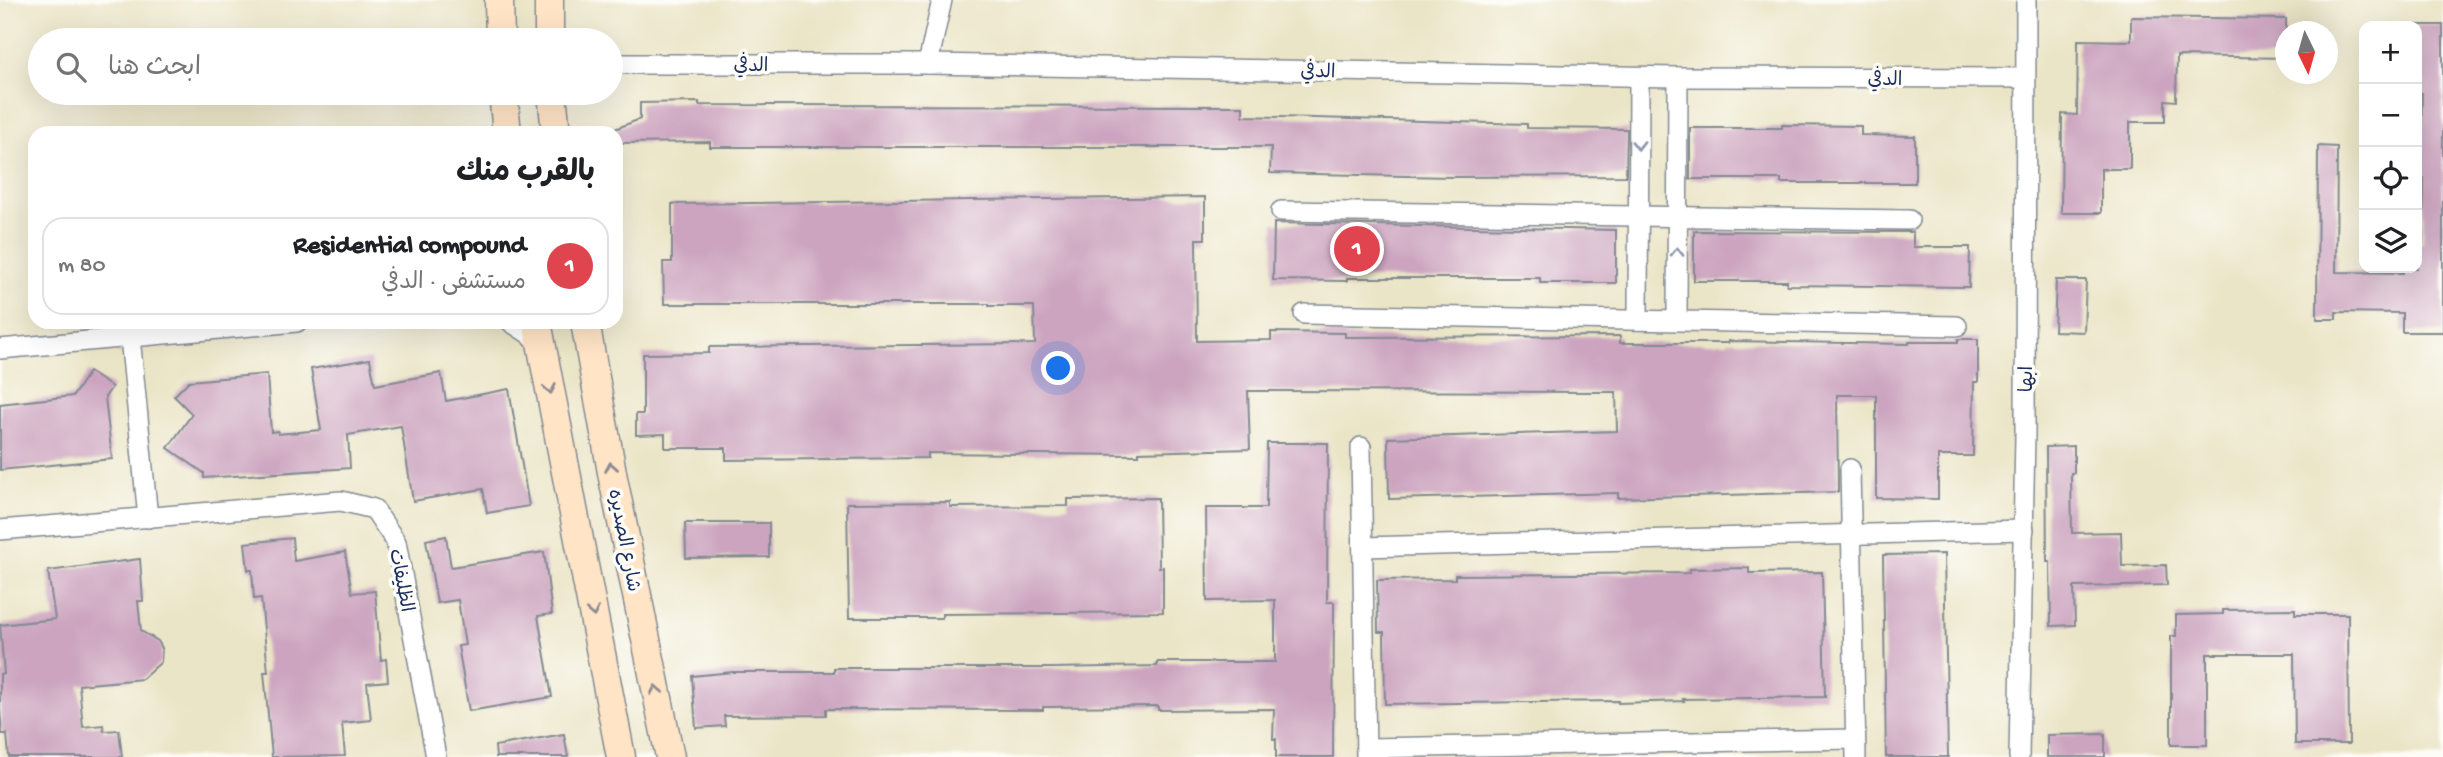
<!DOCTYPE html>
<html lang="ar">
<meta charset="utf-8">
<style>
body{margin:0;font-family:"Gochi Hand","Playpen Sans Arabic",sans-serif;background:#f6f6f6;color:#202124;direction:rtl}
.controls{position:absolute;right:21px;top:21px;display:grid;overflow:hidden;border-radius:14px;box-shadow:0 7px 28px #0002}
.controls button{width:63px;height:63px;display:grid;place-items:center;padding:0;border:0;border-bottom:2px solid #e0e0e0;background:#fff;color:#202124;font:35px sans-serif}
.compass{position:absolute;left:2275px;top:21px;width:63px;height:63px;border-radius:50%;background:#fff;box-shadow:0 7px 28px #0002;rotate:175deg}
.you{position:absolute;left:1059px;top:369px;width:24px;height:24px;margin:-18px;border:5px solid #fff;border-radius:50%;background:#1a73e8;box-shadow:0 0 0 10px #1a73e833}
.badge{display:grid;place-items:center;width:46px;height:46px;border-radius:50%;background:#b5179e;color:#fff;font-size:23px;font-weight:700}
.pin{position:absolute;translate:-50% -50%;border:4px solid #fff;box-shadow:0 2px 7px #0006}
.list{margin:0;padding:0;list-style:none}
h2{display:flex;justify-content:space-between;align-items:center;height:91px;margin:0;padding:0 28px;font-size:30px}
h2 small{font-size:23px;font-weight:400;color:#757577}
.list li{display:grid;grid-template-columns:46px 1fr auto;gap:21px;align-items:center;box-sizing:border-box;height:98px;margin:0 14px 14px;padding:0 14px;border:2px solid #e0e0e0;border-radius:21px}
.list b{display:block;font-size:26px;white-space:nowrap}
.list p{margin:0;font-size:23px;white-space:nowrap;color:#757577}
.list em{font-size:23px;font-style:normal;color:#757577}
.icon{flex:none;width:38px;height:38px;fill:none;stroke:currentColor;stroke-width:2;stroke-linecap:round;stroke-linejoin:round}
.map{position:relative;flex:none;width:2443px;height:757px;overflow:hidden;direction:ltr}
.search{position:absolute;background:#fff;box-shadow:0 7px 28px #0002;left:28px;top:28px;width:595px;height:77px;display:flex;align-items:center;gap:18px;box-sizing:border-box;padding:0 24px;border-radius:38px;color:#757577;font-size:26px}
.panel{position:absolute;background:#fff;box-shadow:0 7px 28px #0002;left:28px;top:126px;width:595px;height:203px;border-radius:21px;direction:rtl}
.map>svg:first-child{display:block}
</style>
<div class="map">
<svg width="2443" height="757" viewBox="0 0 2443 757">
<rect width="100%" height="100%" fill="#fdfcf7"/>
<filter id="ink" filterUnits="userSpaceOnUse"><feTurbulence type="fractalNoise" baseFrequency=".0143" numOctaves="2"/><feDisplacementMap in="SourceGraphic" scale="14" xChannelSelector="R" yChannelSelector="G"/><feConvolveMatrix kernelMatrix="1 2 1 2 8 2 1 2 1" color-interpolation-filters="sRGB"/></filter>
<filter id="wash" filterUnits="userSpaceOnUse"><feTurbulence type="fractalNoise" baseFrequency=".00686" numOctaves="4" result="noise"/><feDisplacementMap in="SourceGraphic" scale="28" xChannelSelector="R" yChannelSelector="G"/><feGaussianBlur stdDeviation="1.57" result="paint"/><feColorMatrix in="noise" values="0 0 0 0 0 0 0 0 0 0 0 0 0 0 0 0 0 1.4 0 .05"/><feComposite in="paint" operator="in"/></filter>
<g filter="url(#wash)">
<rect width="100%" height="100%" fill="#ebe5c7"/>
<g id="blocks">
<g fill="#cca4c0">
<path d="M 2131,17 L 2286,19 L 2286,58 L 2177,56 L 2176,101 L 2165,100 L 2165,122 L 2130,122 L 2130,169 L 2101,169 L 2101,213 L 2061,213 L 2062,114 L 2077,115 L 2078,40 L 2131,41 Z"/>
<path d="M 2417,25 L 2443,25 L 2443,332 L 2402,332 L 2402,313 L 2336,312 L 2336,319 L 2317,319 L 2318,146 L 2337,147 L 2336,272 L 2403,273 L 2403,268 L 2417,268 L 2417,243 L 2423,243 L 2424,178 L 2417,178 L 2417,134 L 2421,134 L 2422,93 L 2417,92 Z"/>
<path d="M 699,102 L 699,105 L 1243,106 L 1243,116 L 1527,124 L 1527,128 L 1627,129 L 1626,176 L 1451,177 L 1270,173 L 1271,147 L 710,147 L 710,142 L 616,143 L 616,133 L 605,133 L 640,119 L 640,103 Z"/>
<path d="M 1782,125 L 1861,126 L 1861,135 L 1915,136 L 1915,183 L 1781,183 L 1781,179 L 1690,179 L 1690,128 L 1782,128 Z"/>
<path d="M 1205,197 L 1205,239 L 1196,239 L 1197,341 L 1271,340 L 1271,332 L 1345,333 L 1345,337 L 1620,336 L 1620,343 L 1728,343 L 1728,341 L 1909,344 L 1909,342 L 1958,342 L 1958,339 L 1978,339 L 1978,382 L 1974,382 L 1973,456 L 1938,456 L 1938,499 L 1876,498 L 1876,395 L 1837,395 L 1838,492 L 1618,498 L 1618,493 L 1389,499 L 1388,438 L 1617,431 L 1616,392 L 1248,391 L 1250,449 L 1139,452 L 1139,455 L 928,453 L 928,458 L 726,460 L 726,448 L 665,448 L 665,434 L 636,435 L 636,414 L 643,414 L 643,354 L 709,353 L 709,347 L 1035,344 L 1034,306 L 989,306 L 989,304 L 664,304 L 663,262 L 672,262 L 672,204 Z"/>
<path d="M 1274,223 L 1616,230 L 1616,283 L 1540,283 L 1540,278 L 1347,278 L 1347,281 L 1273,280 Z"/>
<path d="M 1694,231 L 1913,232 L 1913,247 L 1970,247 L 1969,287 L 1787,285 L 1787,281 L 1694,281 Z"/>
<path d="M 2056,280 L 2086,280 L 2084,332 L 2054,331 Z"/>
<path d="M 370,359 L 375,385 L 441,373 L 446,401 L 509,389 L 529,506 L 487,513 L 483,489 L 413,501 L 401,426 L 348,435 L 350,468 L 204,478 L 204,473 L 168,448 L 192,414 L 174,396 L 189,381 L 267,374 L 271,432 L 278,431 L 278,434 L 321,430 L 311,369 Z"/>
<path d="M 89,372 L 112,387 L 105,397 L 112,459 L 0,470 L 0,404 L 73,396 Z"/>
<path d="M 1267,443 L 1328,443 L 1327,602 L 1334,602 L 1333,757 L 1276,757 L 1276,739 L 1273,739 L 1274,709 L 1158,710 L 1158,706 L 1043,707 L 1043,710 L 826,709 L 826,715 L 724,716 L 725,726 L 696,728 L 692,676 L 733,672 L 834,672 L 834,668 L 1052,668 L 1157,666 L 1157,662 L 1275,662 L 1275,600 L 1207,601 L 1206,508 L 1266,508 Z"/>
<path d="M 2074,446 L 2074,473 L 2071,473 L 2072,533 L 2121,532 L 2122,566 L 2166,565 L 2167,585 L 2074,587 L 2075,625 L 2051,626 L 2050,562 L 2047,562 L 2046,447 Z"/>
<path d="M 1158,498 L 1159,567 L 1163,567 L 1163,612 L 942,614 L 942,618 L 849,618 L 847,503 L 950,502 L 950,507 L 1068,506 L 1068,499 Z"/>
<path d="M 685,523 L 769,523 L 769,557 L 686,558 Z"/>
<path d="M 446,536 L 451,567 L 544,552 L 552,614 L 538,616 L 552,697 L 469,711 L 458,646 L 465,645 L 458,600 L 437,603 L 426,540 Z"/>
<path d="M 292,538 L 294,561 L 345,552 L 352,593 L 375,591 L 381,660 L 386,659 L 388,681 L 367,683 L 371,720 L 342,723 L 345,756 L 272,757 L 264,672 L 268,672 L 261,598 L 254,599 L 252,570 L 248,570 L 245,543 Z"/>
<path d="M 1944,554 L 1948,757 L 1886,757 L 1883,555 Z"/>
<path d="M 140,559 L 143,601 L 138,601 L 141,631 L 158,641 L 162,648 L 161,662 L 142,679 L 79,685 L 83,727 L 103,725 L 104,731 L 119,730 L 122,757 L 9,757 L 7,734 L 2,734 L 0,710 L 0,674 L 4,674 L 0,625 L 55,619 L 48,571 Z"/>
<path d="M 1749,568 L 1749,573 L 1822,572 L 1825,697 L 1683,699 L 1684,701 L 1618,703 L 1618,701 L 1385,704 L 1384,632 L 1378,632 L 1377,580 L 1455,579 L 1455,575 L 1690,573 L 1690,569 Z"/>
<path d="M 2295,609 L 2295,614 L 2348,614 L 2349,744 L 2295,744 L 2294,654 L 2207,654 L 2207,745 L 2171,745 L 2171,636 L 2176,636 L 2176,615 L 2223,614 L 2223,610 Z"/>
<path d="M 564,734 L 568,757 L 496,757 L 495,746 Z"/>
<path d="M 2105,734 L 2105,757 L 2047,757 L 2047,735 Z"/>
</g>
</g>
</g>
<g filter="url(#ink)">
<use href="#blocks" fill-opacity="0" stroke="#838a92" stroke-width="2"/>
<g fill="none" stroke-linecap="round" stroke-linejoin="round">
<g stroke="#838a92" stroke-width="22">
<g id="street">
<path d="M 611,64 L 928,64 L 1678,77 L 2025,78"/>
<path d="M 928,64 L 942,0"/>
<path d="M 1281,211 L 1909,220"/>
<path d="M 1304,314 L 1957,326"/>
<path d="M 1638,320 L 1639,77"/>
<path d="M 1677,320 L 1678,77"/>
<path d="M 511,322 L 540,341"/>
<path d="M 130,337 L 148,518"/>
<path d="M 0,349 L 297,322"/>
<path d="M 1361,447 L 1366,757"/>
<path d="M 1850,469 L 1856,757"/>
<path d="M 0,530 L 341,501 L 374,509 L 396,542 L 436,757"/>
<path d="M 1363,547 L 2024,530"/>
<path d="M 1366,748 L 1855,739"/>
<path d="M 2019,757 L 2025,434 L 2026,0"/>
</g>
</g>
<g stroke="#838a92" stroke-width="31">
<g id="secondary">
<path d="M 499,0 L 500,40"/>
<path d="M 549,40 L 549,0"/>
<path d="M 503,93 L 507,133"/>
<path d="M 552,93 L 556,133"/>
<path d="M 537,322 L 621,757"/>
<path d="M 585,322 L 613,478 L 670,757"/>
</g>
</g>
<use href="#street" stroke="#fff" stroke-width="19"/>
<use href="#secondary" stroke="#ffe4c6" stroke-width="28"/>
</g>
<defs><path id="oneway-chevron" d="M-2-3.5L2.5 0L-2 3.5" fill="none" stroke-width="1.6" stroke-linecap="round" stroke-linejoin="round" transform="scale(1.75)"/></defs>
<g stroke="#8d97ae">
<use href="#oneway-chevron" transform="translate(1638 145) rotate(90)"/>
<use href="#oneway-chevron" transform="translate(1677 252) rotate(-90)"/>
</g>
<g stroke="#8d8a92">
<use href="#oneway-chevron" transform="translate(550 389) rotate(79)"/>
<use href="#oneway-chevron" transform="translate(611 467) rotate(-100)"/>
<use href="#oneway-chevron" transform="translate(593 612) rotate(79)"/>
<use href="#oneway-chevron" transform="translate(656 690) rotate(-101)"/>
</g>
</g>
<g text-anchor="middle" stroke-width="7" stroke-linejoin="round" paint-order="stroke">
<g font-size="19" fill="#1b2f5e" stroke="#fdfcf7">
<text x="751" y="71">الدفي</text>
<text transform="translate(1318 70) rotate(1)" y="7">الدفي</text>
<text x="1885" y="85">الدفي</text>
<text transform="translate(2025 379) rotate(-90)" y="7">ابها</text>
<text transform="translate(626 540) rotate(79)" y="7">شارع الصديره</text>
<text transform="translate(403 580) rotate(79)" y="7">الظليفات</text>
</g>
</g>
</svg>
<div class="controls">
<button>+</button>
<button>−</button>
<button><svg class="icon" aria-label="locate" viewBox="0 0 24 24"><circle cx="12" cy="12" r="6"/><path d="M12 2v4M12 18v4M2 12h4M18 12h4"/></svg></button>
<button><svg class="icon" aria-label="layers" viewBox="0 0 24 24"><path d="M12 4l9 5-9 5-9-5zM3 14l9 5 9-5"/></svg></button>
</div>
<svg class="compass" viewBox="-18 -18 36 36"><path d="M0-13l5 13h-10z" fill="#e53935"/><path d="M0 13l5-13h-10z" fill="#757577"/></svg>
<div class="you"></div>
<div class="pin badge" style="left:1357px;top:249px;background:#e0444e">1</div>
<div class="search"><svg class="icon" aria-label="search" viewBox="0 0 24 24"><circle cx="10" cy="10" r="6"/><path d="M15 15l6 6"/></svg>ابحث هنا</div>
<section class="panel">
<h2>بالقرب منك<small></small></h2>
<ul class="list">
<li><span class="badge" style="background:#e0444e">1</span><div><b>Residential compound</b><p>مستشفى · الدفي</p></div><em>80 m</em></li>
</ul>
</section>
</div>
